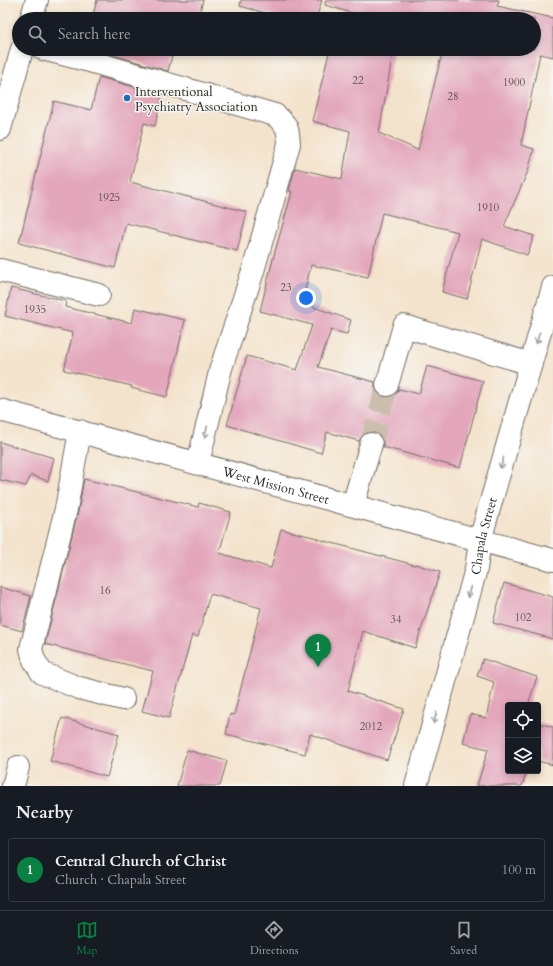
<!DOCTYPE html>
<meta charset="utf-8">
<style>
body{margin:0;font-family:Cardo,serif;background:#242831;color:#f1f3f6}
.controls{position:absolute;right:12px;bottom:12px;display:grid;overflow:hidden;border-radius:4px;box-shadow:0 2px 6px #0003}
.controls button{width:36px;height:36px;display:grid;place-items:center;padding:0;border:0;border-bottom:1px solid #363941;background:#171b24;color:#f1f3f6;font:20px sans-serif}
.you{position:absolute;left:306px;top:298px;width:14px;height:14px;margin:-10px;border:3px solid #fff;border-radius:50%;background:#1a73e8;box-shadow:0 0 0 6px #1a73e833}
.badge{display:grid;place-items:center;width:26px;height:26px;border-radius:50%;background:#0b8043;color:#fff;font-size:13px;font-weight:700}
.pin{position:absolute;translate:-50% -33px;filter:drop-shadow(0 1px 2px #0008)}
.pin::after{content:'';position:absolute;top:21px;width:14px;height:12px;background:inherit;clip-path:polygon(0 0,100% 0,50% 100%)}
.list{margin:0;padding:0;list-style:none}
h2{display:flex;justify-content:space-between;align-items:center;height:52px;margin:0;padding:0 16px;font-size:17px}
h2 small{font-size:13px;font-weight:400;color:#9ea1a6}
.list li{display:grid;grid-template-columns:26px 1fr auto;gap:12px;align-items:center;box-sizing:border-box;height:64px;margin:0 8px 8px;padding:0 8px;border:1px solid #363941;border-radius:4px}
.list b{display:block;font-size:15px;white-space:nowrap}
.list p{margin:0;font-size:13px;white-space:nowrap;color:#9ea1a6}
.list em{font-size:13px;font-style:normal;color:#9ea1a6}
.icon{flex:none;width:22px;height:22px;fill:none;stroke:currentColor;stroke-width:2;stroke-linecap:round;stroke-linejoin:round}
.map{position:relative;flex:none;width:553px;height:786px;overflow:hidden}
.search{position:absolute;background:#171b24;box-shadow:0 2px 6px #0003;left:12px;right:12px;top:12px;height:44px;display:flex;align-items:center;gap:10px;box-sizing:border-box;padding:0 14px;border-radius:22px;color:#9ea1a6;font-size:15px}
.sheet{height:124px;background:#171b24}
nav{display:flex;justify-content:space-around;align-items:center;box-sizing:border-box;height:56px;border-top:1px solid #363941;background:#171b24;font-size:11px;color:#9ea1a6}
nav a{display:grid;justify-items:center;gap:2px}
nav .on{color:#0b8043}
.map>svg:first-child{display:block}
</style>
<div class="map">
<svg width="553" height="786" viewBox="0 0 553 786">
<rect width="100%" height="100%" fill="#f6f6f2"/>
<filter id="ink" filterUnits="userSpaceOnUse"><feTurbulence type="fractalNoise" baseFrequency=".025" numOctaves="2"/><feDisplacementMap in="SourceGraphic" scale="8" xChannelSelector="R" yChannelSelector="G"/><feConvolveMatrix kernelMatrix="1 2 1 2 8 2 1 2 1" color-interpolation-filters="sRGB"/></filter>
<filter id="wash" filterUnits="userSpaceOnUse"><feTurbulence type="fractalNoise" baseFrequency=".012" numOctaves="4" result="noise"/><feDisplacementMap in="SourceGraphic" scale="16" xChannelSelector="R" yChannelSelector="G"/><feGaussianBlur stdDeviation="0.9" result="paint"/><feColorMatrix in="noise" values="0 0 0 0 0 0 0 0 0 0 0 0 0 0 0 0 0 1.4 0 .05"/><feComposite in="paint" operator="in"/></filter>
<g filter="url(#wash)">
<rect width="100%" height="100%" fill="#f4e3cc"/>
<g id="blocks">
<g fill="#e3a6bb">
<path d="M 97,0 L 203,0 L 198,19 L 92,19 Z"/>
<path d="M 241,0 L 322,0 L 316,19 L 287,19 L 240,6 Z"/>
<path d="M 326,0 L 499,0 L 497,6 L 553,18 L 553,57 L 540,54 L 521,145 L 534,149 L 528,171 L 504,226 L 534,236 L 527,255 L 482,239 L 467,299 L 442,292 L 458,232 L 382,213 L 368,277 L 311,265 L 302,303 L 351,320 L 347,334 L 331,330 L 318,367 L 375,382 L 375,388 L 378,393 L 383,397 L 390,397 L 396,394 L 399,389 L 419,394 L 427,366 L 483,381 L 460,468 L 383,447 L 383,441 L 380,436 L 374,432 L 368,432 L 363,435 L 359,441 L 327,432 L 321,453 L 227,425 L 247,356 L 297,370 L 312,325 L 260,311 L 274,255 L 292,192 L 289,191 L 295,168 L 342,179 L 350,131 L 312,121 L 330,49 L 369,49 L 393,53 L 379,133 L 418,150 L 443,49 L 534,49 L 534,19 L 372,19 L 325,5 Z"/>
<path d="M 93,49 L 166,49 L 165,54 L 172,56 L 168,71 Z"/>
<path d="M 99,77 L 162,95 L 155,126 L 144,123 L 130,182 L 247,212 L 237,251 L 126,223 L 115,268 L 19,243 L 54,101 L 91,110 Z"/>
<path d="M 11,288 L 66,301 L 65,307 L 132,323 L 135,308 L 185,320 L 167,397 L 131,388 L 132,386 L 64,370 L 73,333 L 5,316 Z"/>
<path d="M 0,442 L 54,458 L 48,481 L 31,475 L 26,486 L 0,480 Z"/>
<path d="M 84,479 L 198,507 L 199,503 L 231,512 L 219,553 L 271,568 L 281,529 L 317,538 L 317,539 L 415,565 L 415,564 L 440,572 L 415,648 L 363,631 L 348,691 L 404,709 L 387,760 L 310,734 L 305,754 L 226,734 L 230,714 L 234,715 L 261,608 L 210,594 L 198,637 L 192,635 L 169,718 L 142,711 L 153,671 L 45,644 L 78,512 Z"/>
<path d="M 504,583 L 553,597 L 553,639 L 493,623 Z"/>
<path d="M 0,587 L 31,596 L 22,631 L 0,625 Z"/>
<path d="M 483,659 L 537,677 L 528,705 L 508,705 L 508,771 L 527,771 L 522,786 L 477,786 L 488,749 L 463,743 L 470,714 L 486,718 L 494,682 L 477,676 Z"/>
<path d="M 62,718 L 119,734 L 107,777 L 50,761 Z"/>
<path d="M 538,723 L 553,727 L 553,765 L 538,761 Z"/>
<path d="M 187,750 L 227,761 L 220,786 L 177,786 Z"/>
</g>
</g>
</g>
<g filter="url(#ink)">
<use href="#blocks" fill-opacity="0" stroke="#716b63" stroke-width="1"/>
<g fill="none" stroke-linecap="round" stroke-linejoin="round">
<path stroke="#ccbeac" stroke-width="22" stroke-dasharray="22 11" stroke-linecap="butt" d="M 371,444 L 387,385"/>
<g stroke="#716b63" stroke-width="24">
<g id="minor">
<path d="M 43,49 L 86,60 L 275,115 C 288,126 288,128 289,144 L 253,271 L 221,368 L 198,463"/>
<path d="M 0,270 L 99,295"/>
<path d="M 387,385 L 404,326 L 531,364"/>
<path d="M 80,431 L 66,509 L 31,649 L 34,660 L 42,673 L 79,688 L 123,699"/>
<path d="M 353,505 L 371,444"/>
<path d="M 13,786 L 18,767"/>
<path id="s1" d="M 416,786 L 476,569 L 480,541 L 488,512 L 553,287"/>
</g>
</g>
<g stroke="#716b63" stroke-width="24">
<g id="major">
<path d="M 31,19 L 37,0"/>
<path d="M 0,129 L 22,49"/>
<path id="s2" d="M 0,410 L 553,560"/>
</g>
</g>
<use href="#minor" stroke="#fff" stroke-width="22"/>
<use href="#major" stroke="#fff" stroke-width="22"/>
</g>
<defs><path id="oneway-shaft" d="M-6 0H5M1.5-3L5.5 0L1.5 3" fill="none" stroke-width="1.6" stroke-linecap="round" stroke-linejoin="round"/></defs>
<g stroke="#a0a0a0">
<use href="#oneway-shaft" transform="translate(538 338) rotate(106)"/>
<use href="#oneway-shaft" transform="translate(206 432) rotate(103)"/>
<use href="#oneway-shaft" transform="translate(502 463) rotate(106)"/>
<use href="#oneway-shaft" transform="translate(469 592) rotate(105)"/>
<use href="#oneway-shaft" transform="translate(435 718) rotate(105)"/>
</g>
</g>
<circle fill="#1f6fb2" stroke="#f6f6f2" stroke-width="1.5" cx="127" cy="98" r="4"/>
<g text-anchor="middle" stroke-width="3" stroke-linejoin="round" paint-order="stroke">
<g font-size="11" fill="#594a4f">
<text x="358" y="84">22</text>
<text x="514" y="86">1900</text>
<text x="453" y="100">28</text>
<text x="109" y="201">1925</text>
<text x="488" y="211">1910</text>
<text x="286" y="291">23</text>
<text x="35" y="313">1935</text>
<text x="105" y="594">16</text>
<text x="523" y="621">102</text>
<text x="396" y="623">34</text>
<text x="371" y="730">2012</text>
</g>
<g font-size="13" fill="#2b2b2b" stroke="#f6f6f2" text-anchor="start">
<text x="135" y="96">Interventional<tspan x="135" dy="15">Psychiatry Association</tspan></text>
</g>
<g font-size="13" fill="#2b2b2b" stroke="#f6f6f2">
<text dy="5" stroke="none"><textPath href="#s2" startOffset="286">West Mission Street</textPath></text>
<text dy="5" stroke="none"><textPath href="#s1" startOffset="259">Chapala Street</textPath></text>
</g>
</g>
</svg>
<div class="controls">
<button><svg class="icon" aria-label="locate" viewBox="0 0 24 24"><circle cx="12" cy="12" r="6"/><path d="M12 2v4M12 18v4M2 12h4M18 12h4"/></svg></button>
<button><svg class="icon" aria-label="layers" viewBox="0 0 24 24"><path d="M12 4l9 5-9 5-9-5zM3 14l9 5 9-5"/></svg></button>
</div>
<div class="you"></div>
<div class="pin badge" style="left:318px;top:667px">1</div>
<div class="search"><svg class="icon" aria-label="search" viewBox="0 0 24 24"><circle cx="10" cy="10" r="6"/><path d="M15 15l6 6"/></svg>Search here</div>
</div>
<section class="sheet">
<h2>Nearby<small></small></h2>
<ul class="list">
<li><span class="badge">1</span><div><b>Central Church of Christ</b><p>Church · Chapala Street</p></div><em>100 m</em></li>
</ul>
</section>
<nav>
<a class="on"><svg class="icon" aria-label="map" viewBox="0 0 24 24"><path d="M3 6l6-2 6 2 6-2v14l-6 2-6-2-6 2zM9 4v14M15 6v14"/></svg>Map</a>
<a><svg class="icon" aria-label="directions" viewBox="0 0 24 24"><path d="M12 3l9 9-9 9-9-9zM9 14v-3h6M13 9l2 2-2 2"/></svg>Directions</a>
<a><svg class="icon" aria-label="saved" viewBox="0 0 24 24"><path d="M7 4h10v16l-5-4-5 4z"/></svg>Saved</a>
</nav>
